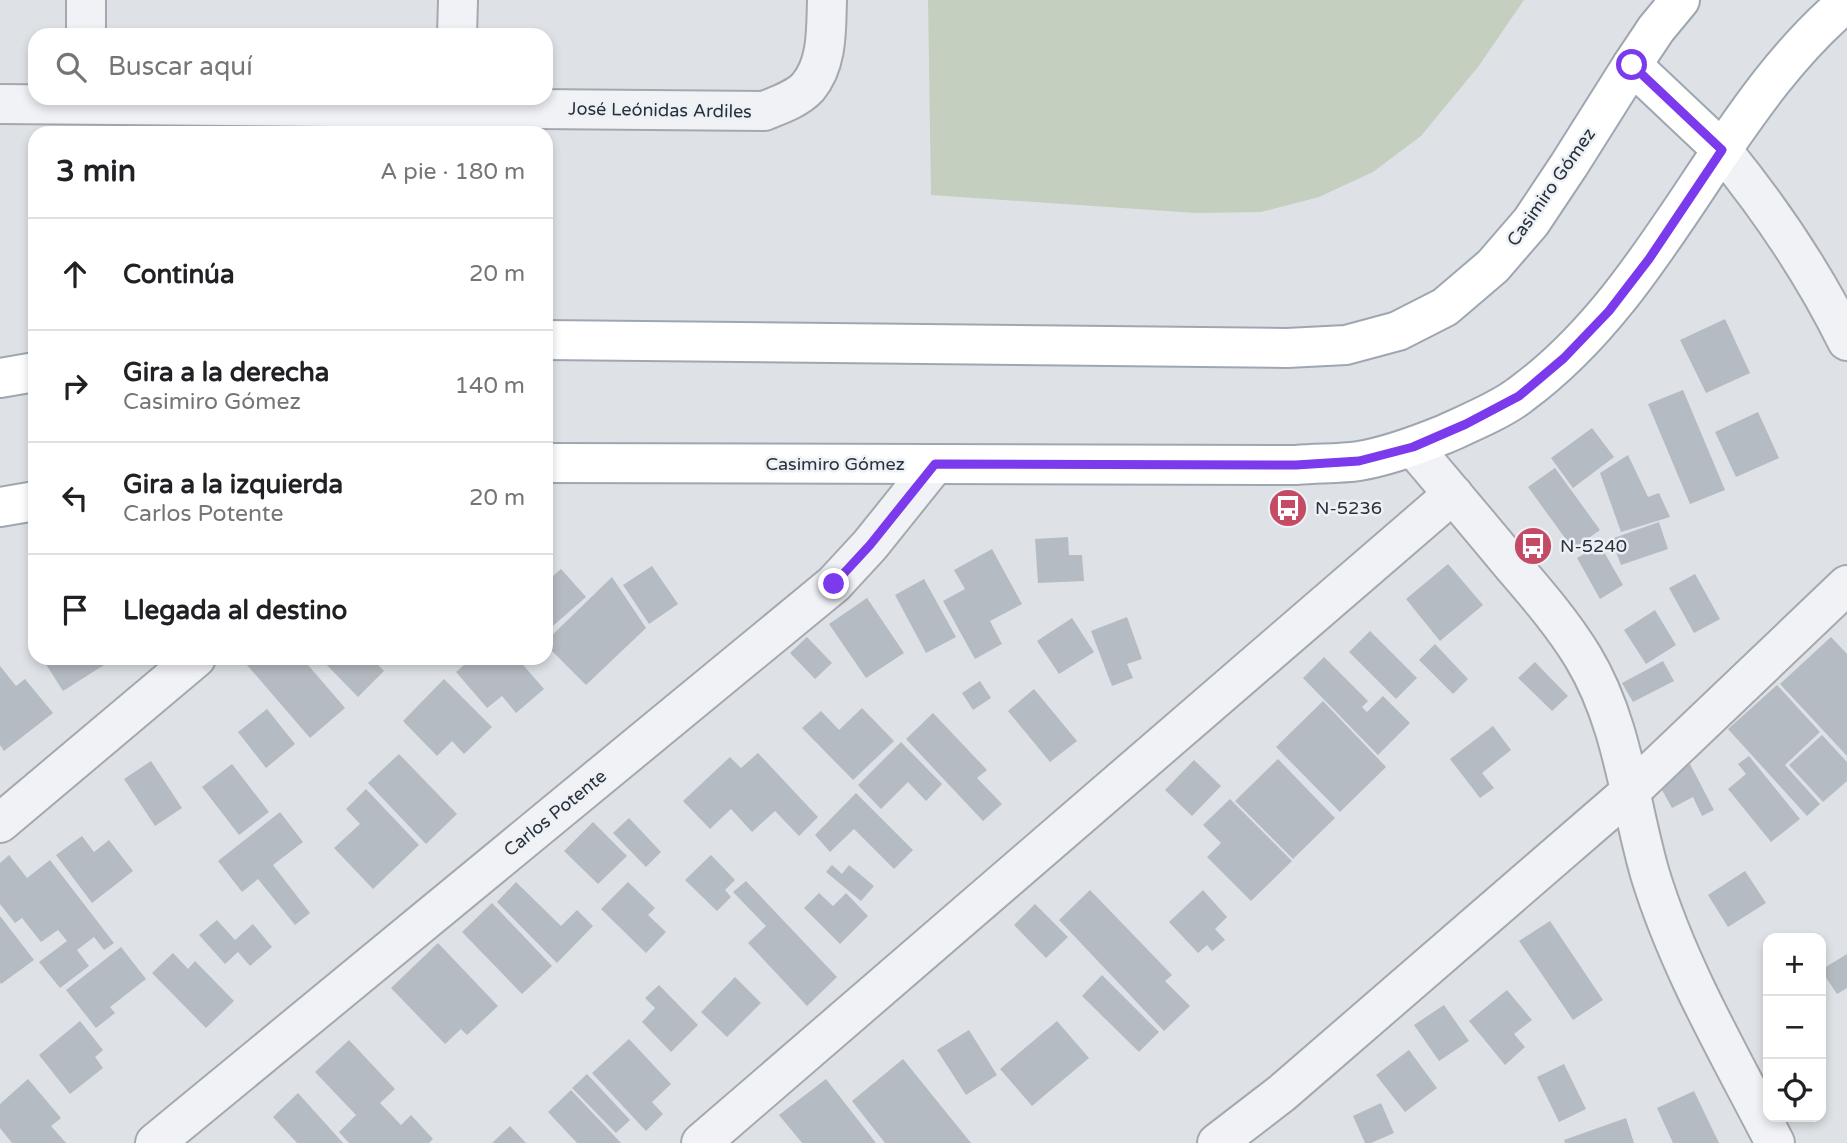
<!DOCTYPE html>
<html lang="es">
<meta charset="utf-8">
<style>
body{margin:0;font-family:"Varela Round",sans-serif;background:#f2f2f2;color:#202124}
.controls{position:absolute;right:21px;bottom:21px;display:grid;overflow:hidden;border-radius:14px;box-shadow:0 4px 10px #0003}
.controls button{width:63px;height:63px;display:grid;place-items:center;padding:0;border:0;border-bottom:2px solid #e0e0e0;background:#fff;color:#202124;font:35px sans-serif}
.stop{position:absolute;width:21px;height:21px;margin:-16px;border:5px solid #7c3aed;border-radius:50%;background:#fff}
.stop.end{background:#7c3aed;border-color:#fff;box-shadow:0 2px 7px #0008}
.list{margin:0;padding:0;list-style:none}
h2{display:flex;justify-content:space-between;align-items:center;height:91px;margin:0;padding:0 28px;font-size:30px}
h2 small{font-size:23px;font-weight:400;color:#757577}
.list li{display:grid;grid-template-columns:46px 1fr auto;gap:21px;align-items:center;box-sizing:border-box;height:112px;padding:0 28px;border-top:2px solid #e0e0e0}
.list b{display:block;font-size:26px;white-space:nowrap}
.list p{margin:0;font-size:23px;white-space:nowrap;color:#757577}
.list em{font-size:23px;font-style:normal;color:#757577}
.icon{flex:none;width:38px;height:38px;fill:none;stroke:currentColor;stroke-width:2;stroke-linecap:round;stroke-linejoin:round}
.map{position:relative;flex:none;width:1847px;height:1143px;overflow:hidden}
.search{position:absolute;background:#fff;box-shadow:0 4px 10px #0003;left:28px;top:28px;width:525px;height:77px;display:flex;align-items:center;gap:18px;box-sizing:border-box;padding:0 24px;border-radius:21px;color:#757577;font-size:26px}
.panel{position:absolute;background:#fff;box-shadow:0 4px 10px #0003;left:28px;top:126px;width:525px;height:539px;border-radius:21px}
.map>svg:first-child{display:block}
</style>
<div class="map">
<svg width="1847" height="1143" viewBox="0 0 1847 1143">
<rect width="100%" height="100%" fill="#dee2e6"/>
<path fill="#c5cfbf" d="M 928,0 L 1524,0 L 1478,67 L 1421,136 L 1373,172 L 1319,197 L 1261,212 L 1196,213 L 931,195 Z"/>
<g fill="#b5bbc2">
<path d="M 1725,319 L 1750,373 L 1706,393 L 1680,340 Z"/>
<path d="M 1683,390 L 1725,490 L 1690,504 L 1648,404 Z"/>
<path d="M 1758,412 L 1779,458 L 1736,477 L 1715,432 Z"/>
<path d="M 1592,428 L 1614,457 L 1573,488 L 1551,458 Z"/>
<path d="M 1628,455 L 1648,497 L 1659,493 L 1670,517 L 1621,532 L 1600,473 Z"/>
<path d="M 1555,468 L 1600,530 L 1573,549 L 1528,487 Z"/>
<path d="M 1659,522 L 1668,549 L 1621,565 L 1611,539 Z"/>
<path d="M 1068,537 L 1069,555 L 1082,555 L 1084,581 L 1038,583 L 1035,539 Z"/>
<path d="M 1600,545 L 1623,585 L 1600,599 L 1577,558 Z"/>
<path d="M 992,549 L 1022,604 L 990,621 L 1002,644 L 975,659 L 943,601 L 965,589 L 954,570 Z"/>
<path d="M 1448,564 L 1483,605 L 1440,641 L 1406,599 Z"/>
<path d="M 652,566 L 678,604 L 649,624 L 623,585 Z"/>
<path d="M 561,569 L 586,597 L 546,632 L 546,582 Z"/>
<path d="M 1695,574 L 1720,619 L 1694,633 L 1669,588 Z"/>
<path d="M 612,577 L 646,628 L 586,685 L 546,645 L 546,641 Z"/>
<path d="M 924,579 L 956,637 L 926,653 L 895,595 Z"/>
<path d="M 867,598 L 904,653 L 866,678 L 829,624 Z"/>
<path d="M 1655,610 L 1676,645 L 1646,664 L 1624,630 Z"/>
<path d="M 1127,617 L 1142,659 L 1127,664 L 1133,678 L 1112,686 L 1091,631 Z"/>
<path d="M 1072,618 L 1094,652 L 1059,674 L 1037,641 Z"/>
<path d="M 1370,631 L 1417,678 L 1396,699 L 1349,652 Z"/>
<path d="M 807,637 L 832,663 L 815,679 L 790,653 Z"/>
<path d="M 1831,637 L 1847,654 L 1847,756 L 1780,684 Z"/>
<path d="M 1435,644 L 1468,679 L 1453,694 L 1419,660 Z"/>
<path d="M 1324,657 L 1368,701 L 1362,707 L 1367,712 L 1383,696 L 1410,723 L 1378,755 L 1303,678 Z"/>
<path d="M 42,658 L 115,658 L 63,691 Z"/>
<path d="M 241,658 L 302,658 L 345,708 L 310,738 Z"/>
<path d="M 320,658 L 371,658 L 384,671 L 358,697 Z"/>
<path d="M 472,658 L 517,658 L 544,689 L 516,713 L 502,696 L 487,708 L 456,672 Z"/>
<path d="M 1663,661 L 1674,681 L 1633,702 L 1622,683 Z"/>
<path d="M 1535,662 L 1568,696 L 1552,711 L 1518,678 Z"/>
<path d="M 0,666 L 16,686 L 25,679 L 53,713 L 4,751 L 0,745 Z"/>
<path d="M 444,679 L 492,727 L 464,754 L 452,741 L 437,756 L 403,721 Z"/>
<path d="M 980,681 L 991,698 L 973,710 L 962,693 Z"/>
<path d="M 1777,685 L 1820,732 L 1785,765 L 1820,804 L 1807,816 L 1728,729 Z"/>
<path d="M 1034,689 L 1077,741 L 1050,762 L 1008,711 Z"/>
<path d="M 1323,701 L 1386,767 L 1340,812 L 1276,747 Z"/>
<path d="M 862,708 L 894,741 L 853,780 L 802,728 L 821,711 L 839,730 Z"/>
<path d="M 267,709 L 295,744 L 266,768 L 238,732 Z"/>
<path d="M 933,713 L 987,770 L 977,778 L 1002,804 L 983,821 L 906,739 Z"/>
<path d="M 1493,726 L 1511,750 L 1482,773 L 1494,788 L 1480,798 L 1450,759 Z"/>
<path d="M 1822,735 L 1847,762 L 1847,781 L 1823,802 L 1789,765 Z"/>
<path d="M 901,742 L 942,784 L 926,801 L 908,782 L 881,809 L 858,785 Z"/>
<path d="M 758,753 L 818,817 L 799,836 L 775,811 L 752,832 L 731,809 L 710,829 L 683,801 L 730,757 L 741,768 Z"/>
<path d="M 399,754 L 457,814 L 426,844 L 368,783 Z"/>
<path d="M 1749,756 L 1800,819 L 1771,842 L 1728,789 L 1746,774 L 1738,764 Z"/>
<path d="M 1278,759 L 1335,818 L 1293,859 L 1235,801 Z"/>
<path d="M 1194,760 L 1221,786 L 1192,816 L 1165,790 Z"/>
<path d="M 151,761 L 182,808 L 155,826 L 124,779 Z"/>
<path d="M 232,764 L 269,812 L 239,835 L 202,787 Z"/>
<path d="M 1690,764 L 1714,810 L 1702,816 L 1693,797 L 1672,808 L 1657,781 Z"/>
<path d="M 366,789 L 419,845 L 373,889 L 334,848 L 360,824 L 346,809 Z"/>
<path d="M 856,793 L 913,850 L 894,869 L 854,829 L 830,852 L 815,835 Z"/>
<path d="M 1230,799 L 1292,861 L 1251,901 L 1207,857 L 1221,843 L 1203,825 Z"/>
<path d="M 280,812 L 303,842 L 273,865 L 310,913 L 295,925 L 258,879 L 242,892 L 218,861 Z"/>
<path d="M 629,818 L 661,852 L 646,867 L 613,833 Z"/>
<path d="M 593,822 L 627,856 L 598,884 L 564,851 Z"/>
<path d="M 82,836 L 94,852 L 109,840 L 133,871 L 92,903 L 56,855 Z"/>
<path d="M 9,855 L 27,878 L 50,860 L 114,943 L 104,950 L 94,937 L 77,950 L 89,966 L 60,988 L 39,962 L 67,941 L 58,930 L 41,942 L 22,918 L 15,923 L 0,904 L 0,863 Z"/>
<path d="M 711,855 L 735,880 L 725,890 L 731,897 L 717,911 L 685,880 Z"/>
<path d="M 832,865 L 842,874 L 849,865 L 874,886 L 861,901 L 826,872 Z"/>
<path d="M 1745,871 L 1766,903 L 1728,927 L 1708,895 Z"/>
<path d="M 746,881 L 837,977 L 807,1006 L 748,943 L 766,926 L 733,892 Z"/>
<path d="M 516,882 L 561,926 L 577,910 L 593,926 L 557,963 L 497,902 Z"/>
<path d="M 628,882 L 655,908 L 648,915 L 666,932 L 646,953 L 601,909 Z"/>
<path d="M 1090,890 L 1172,975 L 1165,981 L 1190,1006 L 1164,1031 L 1059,920 Z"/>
<path d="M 1203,890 L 1227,917 L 1215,929 L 1225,940 L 1212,951 L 1207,945 L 1198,953 L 1169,922 Z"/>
<path d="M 819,893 L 833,906 L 846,893 L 868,916 L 840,944 L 804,908 Z"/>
<path d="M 492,903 L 552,966 L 522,994 L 462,932 Z"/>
<path d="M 1035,904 L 1068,937 L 1046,958 L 1014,925 Z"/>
<path d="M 0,916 L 34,960 L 1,984 L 0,982 Z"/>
<path d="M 217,920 L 235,940 L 253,924 L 272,947 L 250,966 L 238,952 L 225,964 L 199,935 Z"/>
<path d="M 1550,921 L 1603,1000 L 1573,1020 L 1519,941 Z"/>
<path d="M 438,943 L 498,1006 L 467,1035 L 461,1029 L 445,1044 L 391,988 Z"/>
<path d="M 121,947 L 146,979 L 110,1007 L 115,1013 L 96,1028 L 66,990 Z"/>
<path d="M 173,953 L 188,969 L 195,961 L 234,1001 L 206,1028 L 152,973 Z"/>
<path d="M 1847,954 L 1847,988 L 1837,994 L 1821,970 Z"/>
<path d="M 1102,975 L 1159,1032 L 1139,1052 L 1082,996 Z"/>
<path d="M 735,977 L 761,1003 L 727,1037 L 701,1012 Z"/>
<path d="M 659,985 L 698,1025 L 671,1052 L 642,1022 L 655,1008 L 645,998 Z"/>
<path d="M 1507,990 L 1532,1020 L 1514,1034 L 1525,1047 L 1505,1065 L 1469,1021 Z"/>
<path d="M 1444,1005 L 1469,1041 L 1439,1061 L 1414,1025 Z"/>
<path d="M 80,1021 L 103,1050 L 95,1057 L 103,1068 L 70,1094 L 39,1055 Z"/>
<path d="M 1057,1021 L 1089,1058 L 1032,1106 L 1000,1069 Z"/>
<path d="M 969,1030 L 997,1075 L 966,1095 L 937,1050 Z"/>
<path d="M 629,1039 L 671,1084 L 652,1102 L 663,1114 L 646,1131 L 592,1073 Z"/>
<path d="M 349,1040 L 395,1089 L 380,1103 L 401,1125 L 411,1115 L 433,1139 L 429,1143 L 349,1143 L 339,1132 L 356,1115 L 315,1072 Z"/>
<path d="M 1409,1050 L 1437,1088 L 1405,1112 L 1376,1075 Z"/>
<path d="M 903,1059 L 971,1143 L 885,1143 L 852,1101 Z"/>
<path d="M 1564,1064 L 1586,1109 L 1559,1122 L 1537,1077 Z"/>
<path d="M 587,1074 L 630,1120 L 616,1133 L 572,1088 Z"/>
<path d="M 28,1079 L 61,1118 L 51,1126 L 66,1143 L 12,1143 L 0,1128 L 0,1104 Z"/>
<path d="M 826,1079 L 876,1143 L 802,1143 L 779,1115 Z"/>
<path d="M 571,1090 L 621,1143 L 577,1143 L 548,1112 Z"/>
<path d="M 1694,1091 L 1719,1143 L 1673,1143 L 1657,1108 Z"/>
<path d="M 298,1093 L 343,1143 L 297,1143 L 273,1117 Z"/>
<path d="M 1381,1103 L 1394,1133 L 1371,1143 L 1365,1143 L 1353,1116 Z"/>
<path d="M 1626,1118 L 1634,1143 L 1565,1143 L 1564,1140 Z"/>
<path d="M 510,1126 L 526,1143 L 492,1143 Z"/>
</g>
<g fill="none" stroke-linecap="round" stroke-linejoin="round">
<g stroke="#a4a9b0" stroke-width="42">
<g id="minor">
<path d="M 86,35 L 86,0"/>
<path d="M 457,35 L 458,0"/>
<path d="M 0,104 L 764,111 C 779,105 797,99 808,87 C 828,63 826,29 827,0"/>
<path d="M 1722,150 C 1771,210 1813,272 1847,341"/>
<path d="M 1413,447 C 1446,486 1479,525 1512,565 C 1537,594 1563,624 1583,657 C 1623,723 1629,801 1650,874 C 1679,969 1730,1055 1775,1143"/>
<path d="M 0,823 L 196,658"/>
<path d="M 155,1143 L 834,584 L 870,545 L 935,464"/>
<path d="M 701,1143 L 1453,494"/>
<path d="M 1217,1143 L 1282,1093 L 1631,791 L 1847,585"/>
</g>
</g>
<g stroke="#9ea7b1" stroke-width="42">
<g id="major">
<path d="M 1632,65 L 1722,150"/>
<path d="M 546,340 L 1287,348 L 1346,345 L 1398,331 L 1445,307 L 1493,266 L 1531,222 L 1569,165 L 1632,65 L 1656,29 L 1680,0"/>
<path d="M 0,378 L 35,372"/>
<path d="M 546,463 L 1296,465 C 1317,463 1339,464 1359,461 C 1389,456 1418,445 1445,434 C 1467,424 1501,410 1520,395 C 1601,336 1655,250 1709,169 C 1750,108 1791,49 1847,2"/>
<path d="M 0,507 L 35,501"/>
</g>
</g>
<use href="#minor" stroke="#f0f2f5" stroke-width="38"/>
<use href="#major" stroke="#fff" stroke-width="38"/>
</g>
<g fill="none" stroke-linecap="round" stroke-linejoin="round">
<path stroke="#7c3aed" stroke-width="9" d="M 834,584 L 870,545 L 935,464 L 1296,465 L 1359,461 L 1413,447 L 1466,424 L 1519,396 L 1564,358 L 1609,311 L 1649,259 L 1722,150 L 1632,65"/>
</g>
<defs>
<g id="bus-disc" transform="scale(2.0125)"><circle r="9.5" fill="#c34b66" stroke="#edf0f4"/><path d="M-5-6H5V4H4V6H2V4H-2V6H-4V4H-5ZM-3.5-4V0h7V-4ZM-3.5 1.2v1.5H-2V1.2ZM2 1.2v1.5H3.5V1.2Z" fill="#fff"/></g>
</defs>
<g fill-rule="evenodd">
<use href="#bus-disc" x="1288" y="508"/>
<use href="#bus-disc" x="1533" y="546"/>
</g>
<g text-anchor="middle" stroke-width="5" stroke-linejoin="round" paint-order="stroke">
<g font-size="18" fill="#28313c" stroke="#edf0f4">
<text transform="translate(660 110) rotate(1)" y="6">José Leónidas Ardiles</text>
<text transform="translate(1551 187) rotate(-55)" y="6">Casimiro Gómez</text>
<text x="835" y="470">Casimiro Gómez</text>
<text transform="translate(555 813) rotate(-39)" y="6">Carlos Potente</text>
</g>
<g font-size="18" fill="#28313c" stroke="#edf0f4" text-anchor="start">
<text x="1315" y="514">N-5236</text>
<text x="1560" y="552">N-5240</text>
</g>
</g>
</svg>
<div class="controls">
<button>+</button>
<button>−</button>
<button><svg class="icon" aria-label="locate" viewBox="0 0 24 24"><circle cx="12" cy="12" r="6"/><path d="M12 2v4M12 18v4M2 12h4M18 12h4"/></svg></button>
</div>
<div class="stop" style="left:1632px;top:65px"></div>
<div class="stop end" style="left:834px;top:584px"></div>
<div class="search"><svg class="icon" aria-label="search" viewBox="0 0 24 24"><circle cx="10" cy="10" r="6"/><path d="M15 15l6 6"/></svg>Buscar aquí</div>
<section class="panel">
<h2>3 min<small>A pie · 180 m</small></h2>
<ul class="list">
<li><svg class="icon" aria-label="ahead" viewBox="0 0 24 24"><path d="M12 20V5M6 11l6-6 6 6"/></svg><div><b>Continúa</b></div><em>20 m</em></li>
<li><svg class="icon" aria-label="right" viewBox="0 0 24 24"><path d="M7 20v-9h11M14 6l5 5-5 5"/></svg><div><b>Gira a la derecha</b><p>Casimiro Gómez</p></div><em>140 m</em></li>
<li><svg class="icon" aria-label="left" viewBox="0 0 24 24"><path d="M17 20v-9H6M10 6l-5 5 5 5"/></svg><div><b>Gira a la izquierda</b><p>Carlos Potente</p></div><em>20 m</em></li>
<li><svg class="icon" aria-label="arrive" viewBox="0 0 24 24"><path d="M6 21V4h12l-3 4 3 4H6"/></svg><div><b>Llegada al destino</b></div></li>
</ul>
</section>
</div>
